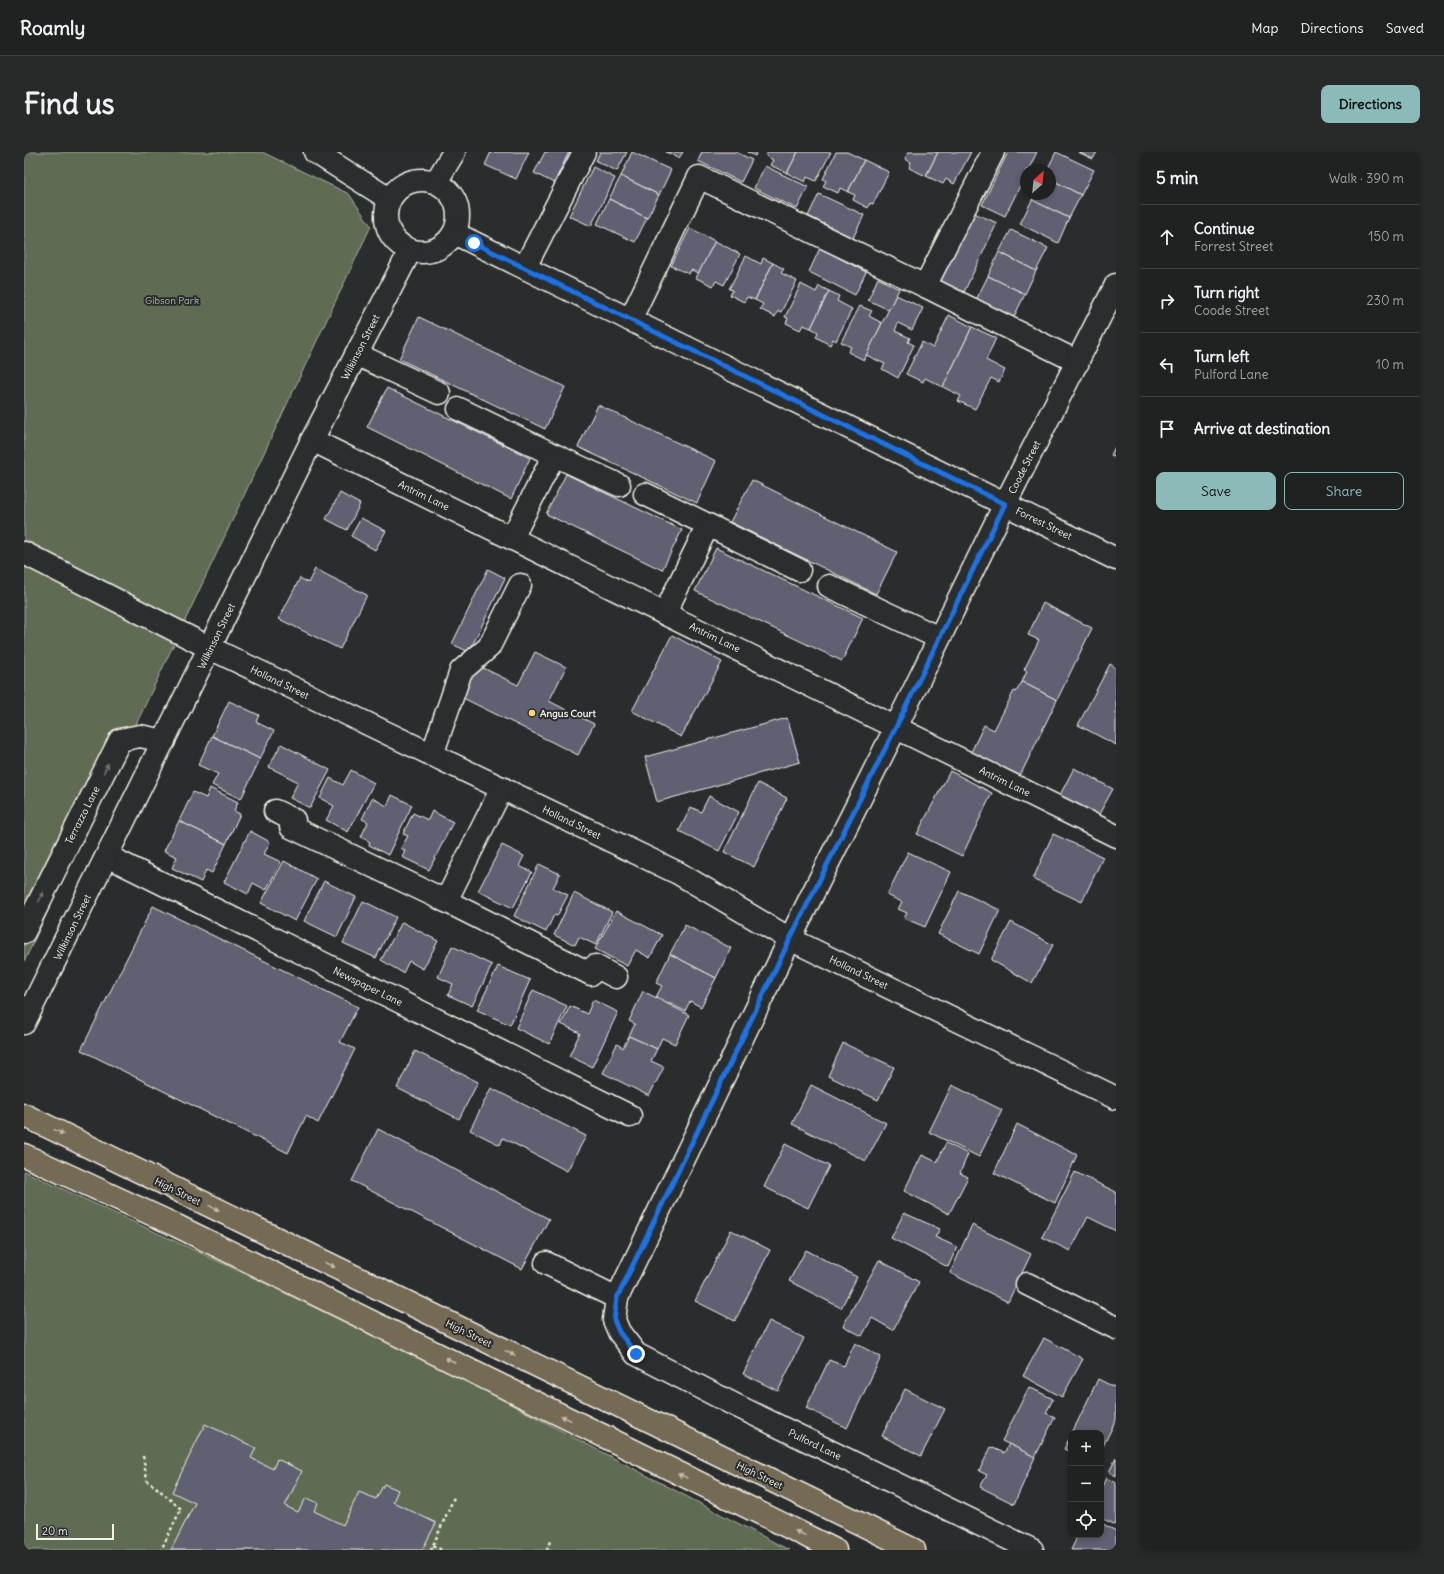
<!DOCTYPE html>
<meta charset="utf-8">
<style>
body{margin:0;font-family:Delius,sans-serif;background:#282a2a;color:#f1f3f6}
.controls{position:absolute;right:12px;bottom:12px;display:grid;overflow:hidden;border-radius:8px;box-shadow:0 2px 6px #0003}
.controls button{width:36px;height:36px;display:grid;place-items:center;padding:0;border:0;border-bottom:1px solid #3d3f40;background:#202222;color:#f1f3f6;font:20px sans-serif}
.compass{position:absolute;left:996px;top:12px;width:36px;height:36px;border-radius:50%;background:#202222;box-shadow:0 2px 6px #0003;rotate:27deg}
.scale{position:absolute;left:12px;bottom:10px;width:78px;box-sizing:border-box;padding-left:4px;border:2px solid #f4f1e8;border-top:0;font-size:11px;line-height:14px;white-space:nowrap;color:#f4f1e8;-webkit-text-stroke:3px #2a2d2e;paint-order:stroke}
.stop{position:absolute;width:12px;height:12px;margin:-9px;border:3px solid #1a73e8;border-radius:50%;background:#fff}
.stop.end{background:#1a73e8;border-color:#fff;box-shadow:0 1px 4px #0008}
.list{margin:0;padding:0;list-style:none}
h2{display:flex;justify-content:space-between;align-items:center;height:52px;margin:0;padding:0 16px;font-size:17px}
h2 small{font-size:13px;font-weight:400;color:#a2a4a5}
.list li{display:grid;grid-template-columns:26px 1fr auto;gap:12px;align-items:center;box-sizing:border-box;height:64px;padding:0 16px;border-top:1px solid #3d3f40}
.list b{display:block;font-size:15px;white-space:nowrap}
.list p{margin:0;font-size:13px;white-space:nowrap;color:#a2a4a5}
.list em{font-size:13px;font-style:normal;color:#a2a4a5}
.actions{display:flex;gap:8px;padding:12px 16px}
.actions a{flex:1;padding:9px 0;border:1px solid #8bbbb9;border-radius:8px;text-align:center;font-size:14px;color:#8bbbb9}
.actions .main{background:#8bbbb9;color:#111}
.icon{flex:none;width:22px;height:22px;fill:none;stroke:currentColor;stroke-width:2;stroke-linecap:round;stroke-linejoin:round}
.map{position:relative;flex:none;width:1092px;height:1398px;overflow:hidden;border-radius:8px}
header{display:flex;align-items:center;gap:24px;box-sizing:border-box;height:56px;padding:0 20px;background:#202222;border-bottom:1px solid #3d3f40}
header strong{font-size:19px}
nav{display:flex;gap:22px;margin-inline-start:auto;font-size:14px}
.intro{display:flex;align-items:center;justify-content:space-between;box-sizing:border-box;height:96px;padding:0 24px}
h1{margin:0;font-size:28px}
.button{padding:10px 18px;border-radius:8px;background:#8bbbb9;color:#111;font-size:14px;font-weight:700}
main{display:flex;gap:24px;padding:0 24px}
aside{flex:1;background:#202222;border-radius:8px;box-shadow:0 2px 6px #0003}
.map>svg:first-child{display:block}
</style>
<header>
<strong>Roamly</strong>
<nav><a>Map</a><a>Directions</a><a>Saved</a></nav>
</header>
<div class="intro"><h1>Find us</h1><a class="button">Directions</a></div>
<main>
<div class="map">
<svg width="1092" height="1398" viewBox="0 0 1092 1398">
<rect width="100%" height="100%" fill="#2a2d2e"/>
<filter id="ink" filterUnits="userSpaceOnUse"><feTurbulence type="fractalNoise" baseFrequency=".025" numOctaves="2"/><feDisplacementMap in="SourceGraphic" scale="8" xChannelSelector="R" yChannelSelector="G"/><feConvolveMatrix kernelMatrix="1 2 1 2 8 2 1 2 1" color-interpolation-filters="sRGB"/></filter>
<g filter="url(#ink)">
<g fill="#5f6c53" stroke="#aaae9e">
<path d="M 0,0 L 238,0 L 325,42 L 347,74 L 0,810 Z"/>
<path d="M 0,1019 L 228,1125 L 467,1242 L 765,1398 L 0,1398 Z"/>
</g>
<g fill="#606073" stroke="#f4f1e8">
<path d="M 467,0 L 505,0 L 492,27 L 461,13 Z"/>
<path d="M 521,0 L 545,0 L 530,31 L 510,21 Z"/>
<path d="M 576,0 L 603,0 L 593,19 L 572,9 Z"/>
<path d="M 608,0 L 647,18 L 635,43 L 597,24 Z"/>
<path d="M 642,0 L 659,0 L 655,6 Z"/>
<path d="M 678,0 L 712,0 L 728,8 L 717,30 L 674,9 Z"/>
<path d="M 723,0 L 733,0 L 731,4 Z"/>
<path d="M 744,0 L 774,0 L 763,21 L 746,13 L 749,8 L 742,4 Z"/>
<path d="M 774,0 L 807,0 L 792,29 L 783,25 L 781,30 L 763,21 Z"/>
<path d="M 812,0 L 823,0 L 840,8 L 824,40 L 816,36 L 814,41 L 799,34 L 802,29 L 799,27 Z"/>
<path d="M 884,0 L 914,0 L 902,24 L 885,16 L 887,10 L 881,7 Z"/>
<path d="M 914,0 L 947,0 L 930,32 L 922,27 L 919,32 L 902,24 Z"/>
<path d="M 984,0 L 1013,0 L 1004,18 L 1002,18 L 1002,22 L 981,64 L 958,53 Z"/>
<path d="M 1032,0 L 1070,18 L 1057,43 L 1026,27 L 1026,18 L 1023,18 Z"/>
<path d="M 1054,0 L 1073,0 L 1069,7 Z"/>
<path d="M 840,8 L 865,20 L 849,52 L 846,51 L 844,56 L 829,48 L 831,43 L 824,40 Z"/>
<path d="M 741,14 L 784,35 L 773,57 L 730,36 Z"/>
<path d="M 569,15 L 591,26 L 567,74 L 545,64 Z"/>
<path d="M 597,24 L 635,43 L 623,66 L 585,47 Z"/>
<path d="M 1026,27 L 1057,43 L 1045,66 L 1008,48 L 1011,42 L 1026,42 Z"/>
<path d="M 795,42 L 840,63 L 829,86 L 784,64 Z"/>
<path d="M 585,47 L 623,66 L 611,90 L 573,72 Z"/>
<path d="M 1008,48 L 1045,66 L 1034,91 L 996,72 Z"/>
<path d="M 946,59 L 973,71 L 940,140 L 913,128 Z"/>
<path d="M 666,76 L 691,89 L 675,121 L 667,118 L 665,122 L 647,114 Z"/>
<path d="M 987,78 L 1024,96 L 1012,119 L 975,100 Z"/>
<path d="M 691,89 L 716,102 L 700,133 L 692,129 L 689,134 L 672,126 Z"/>
<path d="M 796,96 L 842,120 L 831,143 L 785,120 Z"/>
<path d="M 975,100 L 1012,119 L 1001,142 L 964,124 Z"/>
<path d="M 722,104 L 737,112 L 739,106 L 749,111 L 731,148 L 723,145 L 720,150 L 706,143 L 709,138 L 705,137 Z"/>
<path d="M 749,111 L 760,117 L 757,121 L 773,129 L 757,160 L 754,159 L 751,165 L 736,157 L 739,152 L 731,148 Z"/>
<path d="M 964,124 L 1001,142 L 989,167 L 952,148 Z"/>
<path d="M 854,126 L 875,137 L 865,158 L 844,148 Z"/>
<path d="M 777,132 L 792,140 L 795,134 L 805,139 L 787,176 L 779,173 L 776,178 L 762,171 L 764,166 L 761,165 Z"/>
<path d="M 805,139 L 815,144 L 813,149 L 828,157 L 812,189 L 809,187 L 806,193 L 792,185 L 794,180 L 787,176 Z"/>
<path d="M 872,143 L 899,156 L 888,178 L 874,171 L 871,179 L 886,186 L 884,190 L 890,193 L 874,226 L 858,217 L 861,212 L 842,203 Z"/>
<path d="M 836,154 L 848,159 L 845,164 L 858,171 L 840,208 L 824,200 L 827,195 L 817,190 Z"/>
<path d="M 925,163 L 948,175 L 919,235 L 901,226 L 899,230 L 882,222 L 898,190 L 909,196 Z"/>
<path d="M 395,165 L 541,235 L 521,277 L 375,207 Z"/>
<path d="M 948,175 L 972,186 L 962,208 L 981,218 L 975,230 L 967,226 L 951,257 L 934,249 L 937,244 L 919,235 Z"/>
<path d="M 363,236 L 506,306 L 487,347 L 343,275 Z"/>
<path d="M 574,253 L 692,309 L 673,351 L 554,295 Z"/>
<path d="M 1092,293 L 1092,306 L 1087,303 Z"/>
<path d="M 542,322 L 658,378 L 638,418 L 522,362 Z"/>
<path d="M 728,328 L 873,400 L 852,442 L 706,370 Z"/>
<path d="M 316,341 L 336,352 L 323,378 L 302,367 Z"/>
<path d="M 337,366 L 362,379 L 351,398 L 327,384 Z"/>
<path d="M 692,396 L 839,466 L 818,509 L 671,439 Z"/>
<path d="M 291,417 L 343,443 L 316,497 L 255,467 L 276,426 L 284,431 Z"/>
<path d="M 464,417 L 481,426 L 445,500 L 428,492 Z"/>
<path d="M 1019,451 L 1068,476 L 1033,548 L 998,530 L 1003,519 L 1000,518 L 1015,488 L 1004,483 Z"/>
<path d="M 648,483 L 698,510 L 657,585 L 608,559 Z"/>
<path d="M 511,500 L 542,515 L 525,549 L 570,572 L 554,603 L 435,544 L 451,512 L 494,533 Z"/>
<path d="M 1086,512 L 1092,516 L 1092,593 L 1054,573 Z"/>
<path d="M 998,530 L 1033,548 L 996,624 L 947,600 L 960,573 L 970,578 L 990,539 L 992,540 Z"/>
<path d="M 205,549 L 235,563 L 232,570 L 250,579 L 236,607 L 188,584 Z"/>
<path d="M 763,566 L 776,610 L 633,650 L 621,605 Z"/>
<path d="M 188,584 L 236,607 L 217,647 L 188,633 L 194,622 L 174,613 Z"/>
<path d="M 257,592 L 306,618 L 286,656 L 266,646 L 274,630 L 245,615 Z"/>
<path d="M 1050,616 L 1089,637 L 1074,664 L 1036,643 Z"/>
<path d="M 327,618 L 350,631 L 324,680 L 302,668 L 310,654 L 296,646 L 306,626 L 319,633 Z"/>
<path d="M 926,619 L 968,641 L 938,704 L 893,682 Z"/>
<path d="M 734,631 L 763,646 L 730,715 L 700,700 Z"/>
<path d="M 186,636 L 214,650 L 210,659 L 216,662 L 202,692 L 155,669 L 169,640 L 182,646 Z"/>
<path d="M 368,643 L 388,653 L 364,703 L 345,693 L 346,690 L 337,685 L 344,670 L 338,667 L 348,646 L 363,654 Z"/>
<path d="M 685,644 L 715,660 L 695,699 L 655,679 L 667,655 L 677,660 Z"/>
<path d="M 408,659 L 429,670 L 405,718 L 378,705 L 381,699 L 377,696 L 384,684 L 379,682 L 389,661 L 404,668 Z"/>
<path d="M 155,669 L 202,692 L 188,721 L 182,718 L 177,730 L 148,716 L 153,705 L 140,699 Z"/>
<path d="M 226,679 L 246,690 L 240,702 L 257,710 L 242,738 L 229,731 L 224,742 L 200,730 Z"/>
<path d="M 1029,682 L 1079,705 L 1058,750 L 1009,727 Z"/>
<path d="M 478,693 L 500,704 L 495,714 L 508,720 L 489,756 L 454,739 Z"/>
<path d="M 884,700 L 927,720 L 901,775 L 880,766 L 883,761 L 874,757 L 878,750 L 863,743 Z"/>
<path d="M 260,709 L 293,727 L 271,769 L 237,751 Z"/>
<path d="M 515,712 L 536,722 L 529,736 L 544,743 L 533,764 L 530,763 L 522,780 L 490,764 Z"/>
<path d="M 300,729 L 332,745 L 313,785 L 280,769 Z"/>
<path d="M 935,739 L 976,758 L 955,802 L 914,782 Z"/>
<path d="M 550,741 L 588,760 L 572,793 L 555,785 L 551,793 L 530,783 Z"/>
<path d="M 339,749 L 372,765 L 352,806 L 319,791 Z"/>
<path d="M 129,754 L 334,855 L 316,890 L 331,897 L 294,971 L 282,964 L 264,1001 L 57,898 Z"/>
<path d="M 592,759 L 638,783 L 626,806 L 612,798 L 603,814 L 571,797 Z"/>
<path d="M 378,770 L 414,789 L 399,817 L 385,809 L 379,821 L 357,808 Z"/>
<path d="M 987,770 L 1029,793 L 1008,831 L 967,808 Z"/>
<path d="M 661,773 L 707,796 L 692,826 L 646,802 Z"/>
<path d="M 428,794 L 468,813 L 448,854 L 424,843 L 429,832 L 414,825 Z"/>
<path d="M 646,802 L 692,826 L 677,855 L 666,849 L 661,859 L 632,845 L 638,834 L 632,831 Z"/>
<path d="M 474,814 L 506,828 L 486,873 L 453,858 Z"/>
<path d="M 509,838 L 543,854 L 525,892 L 492,876 Z"/>
<path d="M 619,839 L 665,863 L 651,892 L 638,886 L 633,897 L 605,884 L 611,872 L 605,869 Z"/>
<path d="M 569,848 L 594,860 L 568,915 L 545,904 L 556,881 L 537,872 L 546,854 L 563,862 Z"/>
<path d="M 605,884 L 633,897 L 627,909 L 640,915 L 625,944 L 579,921 L 593,892 L 599,896 Z"/>
<path d="M 819,891 L 870,915 L 854,948 L 804,924 Z"/>
<path d="M 391,899 L 454,930 L 435,967 L 373,936 Z"/>
<path d="M 787,933 L 862,971 L 842,1009 L 768,972 Z"/>
<path d="M 928,933 L 978,958 L 955,1005 L 905,980 Z"/>
<path d="M 467,936 L 562,984 L 543,1019 L 479,986 L 476,993 L 446,978 Z"/>
<path d="M 993,972 L 1053,1003 L 1031,1051 L 970,1021 Z"/>
<path d="M 354,977 L 525,1067 L 498,1117 L 328,1029 Z"/>
<path d="M 922,991 L 944,1002 L 936,1021 L 944,1025 L 925,1062 L 880,1039 L 898,1003 L 913,1010 Z"/>
<path d="M 761,992 L 805,1014 L 784,1056 L 740,1035 Z"/>
<path d="M 1051,1020 L 1092,1040 L 1092,1079 L 1064,1065 L 1046,1099 L 1018,1085 Z"/>
<path d="M 880,1061 L 916,1077 L 911,1085 L 933,1095 L 924,1115 L 867,1086 Z"/>
<path d="M 948,1073 L 1007,1102 L 984,1150 L 926,1121 Z"/>
<path d="M 707,1078 L 746,1098 L 711,1169 L 671,1149 Z"/>
<path d="M 782,1098 L 833,1125 L 817,1156 L 765,1129 Z"/>
<path d="M 855,1108 L 895,1130 L 869,1178 L 848,1166 L 838,1184 L 819,1174 Z"/>
<path d="M 745,1169 L 780,1186 L 754,1239 L 719,1222 Z"/>
<path d="M 1020,1186 L 1059,1207 L 1038,1245 L 999,1224 Z"/>
<path d="M 831,1191 L 857,1205 L 823,1276 L 782,1256 L 805,1208 L 820,1214 Z"/>
<path d="M 1074,1227 L 1092,1236 L 1092,1268 L 1077,1298 L 1077,1281 L 1048,1281 Z"/>
<path d="M 1005,1235 L 1029,1247 L 1022,1261 L 1031,1265 L 1011,1305 L 978,1289 Z"/>
<path d="M 881,1237 L 921,1257 L 897,1304 L 858,1284 Z"/>
<path d="M 181,1272 L 232,1296 L 227,1306 L 249,1317 L 253,1307 L 278,1319 L 261,1354 L 274,1360 L 282,1346 L 294,1351 L 290,1359 L 319,1373 L 335,1340 L 352,1347 L 360,1332 L 374,1338 L 369,1350 L 412,1371 L 398,1398 L 147,1398 L 171,1351 L 148,1340 Z"/>
<path d="M 1047,1283 L 1047,1300 L 1040,1297 Z"/>
<path d="M 985,1292 L 1011,1305 L 990,1352 L 956,1335 L 963,1323 L 955,1319 L 967,1295 L 980,1301 Z"/>
<path d="M 1092,1306 L 1092,1324 L 1085,1320 Z"/>
<path d="M 1082,1326 L 1092,1331 L 1092,1373 L 1077,1366 L 1077,1337 Z"/>
<path d="M 1077,1371 L 1092,1379 L 1092,1398 L 1047,1398 L 1054,1383 L 1077,1383 Z"/>
</g>
<g fill="none" stroke-linecap="round" stroke-linejoin="round">
<g stroke="#f4f1e8" stroke-width="25">
<g id="minor">
<path d="M 291,0 L 365,47"/>
<circle cx="398" cy="64" r="36"/>
<path d="M 412,30 L 430,0"/>
<path d="M 430,81 L 1092,407"/>
<path d="M 501,115 L 560,0"/>
<path d="M 901,134 L 1054,210"/>
<path d="M 606,168 L 675,25 L 901,134 L 969,0"/>
<path d="M 332,202 L 415,241"/>
<path d="M 435,257 L 530,303"/>
<path d="M 288,288 L 1092,684"/>
<path d="M 621,342 L 684,373"/>
<path d="M 488,386 L 530,303 L 595,333"/>
<path d="M 0,401 L 186,496 L 654,721 L 766,787 L 1092,946"/>
<path d="M 805,434 L 915,486"/>
<path d="M 641,461 L 684,373 L 775,418"/>
<path d="M 408,603 L 437,519 L 465,495 L 496,433"/>
<path d="M 478,636 L 422,749 L 567,822 L 571,814 L 592,825"/>
<path d="M 251,659 L 270,668 L 267,675 L 422,749"/>
<path d="M 83,704 L 606,964"/>
<path d="M 0,780 L 96,588 L 116,584 L 140,589"/>
<path d="M 0,871 L 288,288 L 386,99"/>
<path d="M 522,1111 L 593,1146"/>
<path d="M 1003,1132 L 1092,1176"/>
<path d="M 1008,1398 L 709,1252 L 612,1202 L 595,1180 L 590,1168 L 593,1146 L 766,787 L 872,575 L 981,352 L 1092,133"/>
</g>
</g>
<g stroke="#f4f1e8" stroke-width="25">
<g id="highway">
<path d="M 0,963 L 890,1398"/>
<path d="M 0,1003 L 151,1073 L 811,1398"/>
</g>
</g>
<g stroke="#f4f1e8" stroke-width="2.5" stroke-dasharray="3 3" stroke-linecap="butt">
<path d="M 119,1304 L 123,1329 L 133,1336 L 157,1357 L 137,1398"/>
<path d="M 409,1394 L 418,1398"/>
<path d="M 407,1398 L 431,1343"/>
<path d="M 523,1398 L 526,1389"/>
</g>
<use href="#minor" stroke="#2a2d2e" stroke-width="22"/>
<use href="#highway" stroke="#746b52" stroke-width="22"/>
</g>
<defs><path id="oneway-solid" d="M-6-.8H1V-3.2L6.5 0L1 3.2V.8H-6Z"/></defs>
<g fill="#71726f">
<use href="#oneway-solid" transform="translate(82 616) rotate(-63)"/>
<use href="#oneway-solid" transform="translate(17 745) rotate(-64)"/>
</g>
<g fill="#c1bbac">
<use href="#oneway-solid" transform="translate(35 980) rotate(26)"/>
<use href="#oneway-solid" transform="translate(190 1056) rotate(26)"/>
<use href="#oneway-solid" transform="translate(306 1113) rotate(26)"/>
<use href="#oneway-solid" transform="translate(486 1201) rotate(26)"/>
<use href="#oneway-solid" transform="translate(426 1208) rotate(-154)"/>
<use href="#oneway-solid" transform="translate(542 1266) rotate(-154)"/>
<use href="#oneway-solid" transform="translate(659 1324) rotate(-154)"/>
<use href="#oneway-solid" transform="translate(776 1381) rotate(-154)"/>
</g>
</g>
<g fill="none" stroke-linecap="round" stroke-linejoin="round" filter="url(#ink)">
<path stroke="#1a73e8" stroke-width="5" d="M 450,91 L 981,352 L 872,575 L 766,787 L 593,1146 L 590,1168 L 595,1180 L 612,1202"/>
</g>
<circle fill="#ffd166" stroke="#2a2d2e" stroke-width="1.5" cx="508" cy="561" r="4"/>
<g text-anchor="middle" stroke-width="4" stroke-linejoin="round" paint-order="stroke">
<g font-size="10" fill="#b1b5a5" stroke="#2a2d2e">
<text x="148" y="152">Gibson Park</text>
</g>
<g font-size="10" fill="#f4f1e8" stroke="#2a2d2e">
<text transform="translate(336 195) rotate(-63)" y="4">Wilkinson Street</text>
<text transform="translate(1000 315) rotate(-63)" y="4">Coode Street</text>
<text transform="translate(400 343) rotate(26)" y="4">Antrim Lane</text>
<text transform="translate(1020 371) rotate(26)" y="4">Forrest Street</text>
<text transform="translate(192 484) rotate(-64)" y="4">Wilkinson Street</text>
<text transform="translate(691 485) rotate(26)" y="4">Antrim Lane</text>
<text transform="translate(256 530) rotate(26)" y="4">Holland Street</text>
<text transform="translate(981 629) rotate(26)" y="4">Antrim Lane</text>
<text transform="translate(58 663) rotate(-63)" y="4">Terrazzo Lane</text>
<text transform="translate(548 670) rotate(26)" y="4">Holland Street</text>
<text transform="translate(48 775) rotate(-64)" y="4">Wilkinson Street</text>
<text transform="translate(835 820) rotate(26)" y="4">Holland Street</text>
<text transform="translate(344 834) rotate(26)" y="4">Newspaper Lane</text>
<text transform="translate(154 1039) rotate(26)" y="4">High Street</text>
<text transform="translate(445 1181) rotate(26)" y="4">High Street</text>
<text transform="translate(791 1292) rotate(26)" y="4">Pulford Lane</text>
<text transform="translate(736 1323) rotate(26)" y="4">High Street</text>
</g>
<g font-size="10" font-weight="bold" fill="#f4f1e8" stroke="#2a2d2e" text-anchor="start">
<text x="516" y="565">Angus Court</text>
</g>
</g>
</svg>
<div class="controls">
<button>+</button>
<button>−</button>
<button><svg class="icon" aria-label="locate" viewBox="0 0 24 24"><circle cx="12" cy="12" r="6"/><path d="M12 2v4M12 18v4M2 12h4M18 12h4"/></svg></button>
</div>
<svg class="compass" viewBox="-18 -18 36 36"><path d="M0-13l5 13h-10z" fill="#e53935"/><path d="M0 13l5-13h-10z" fill="#a2a4a5"/></svg>
<div class="scale">20 m</div>
<div class="stop" style="left:450px;top:91px"></div>
<div class="stop end" style="left:612px;top:1202px"></div>
</div>
<aside>
<h2>5 min<small>Walk · 390 m</small></h2>
<ul class="list">
<li><svg class="icon" aria-label="ahead" viewBox="0 0 24 24"><path d="M12 20V5M6 11l6-6 6 6"/></svg><div><b>Continue</b><p>Forrest Street</p></div><em>150 m</em></li>
<li><svg class="icon" aria-label="right" viewBox="0 0 24 24"><path d="M7 20v-9h11M14 6l5 5-5 5"/></svg><div><b>Turn right</b><p>Coode Street</p></div><em>230 m</em></li>
<li><svg class="icon" aria-label="left" viewBox="0 0 24 24"><path d="M17 20v-9H6M10 6l-5 5 5 5"/></svg><div><b>Turn left</b><p>Pulford Lane</p></div><em>10 m</em></li>
<li><svg class="icon" aria-label="arrive" viewBox="0 0 24 24"><path d="M6 21V4h12l-3 4 3 4H6"/></svg><div><b>Arrive at destination</b></div></li>
</ul>
<div class="actions"><a class="main">Save</a><a>Share</a></div>
</aside>
</main>
